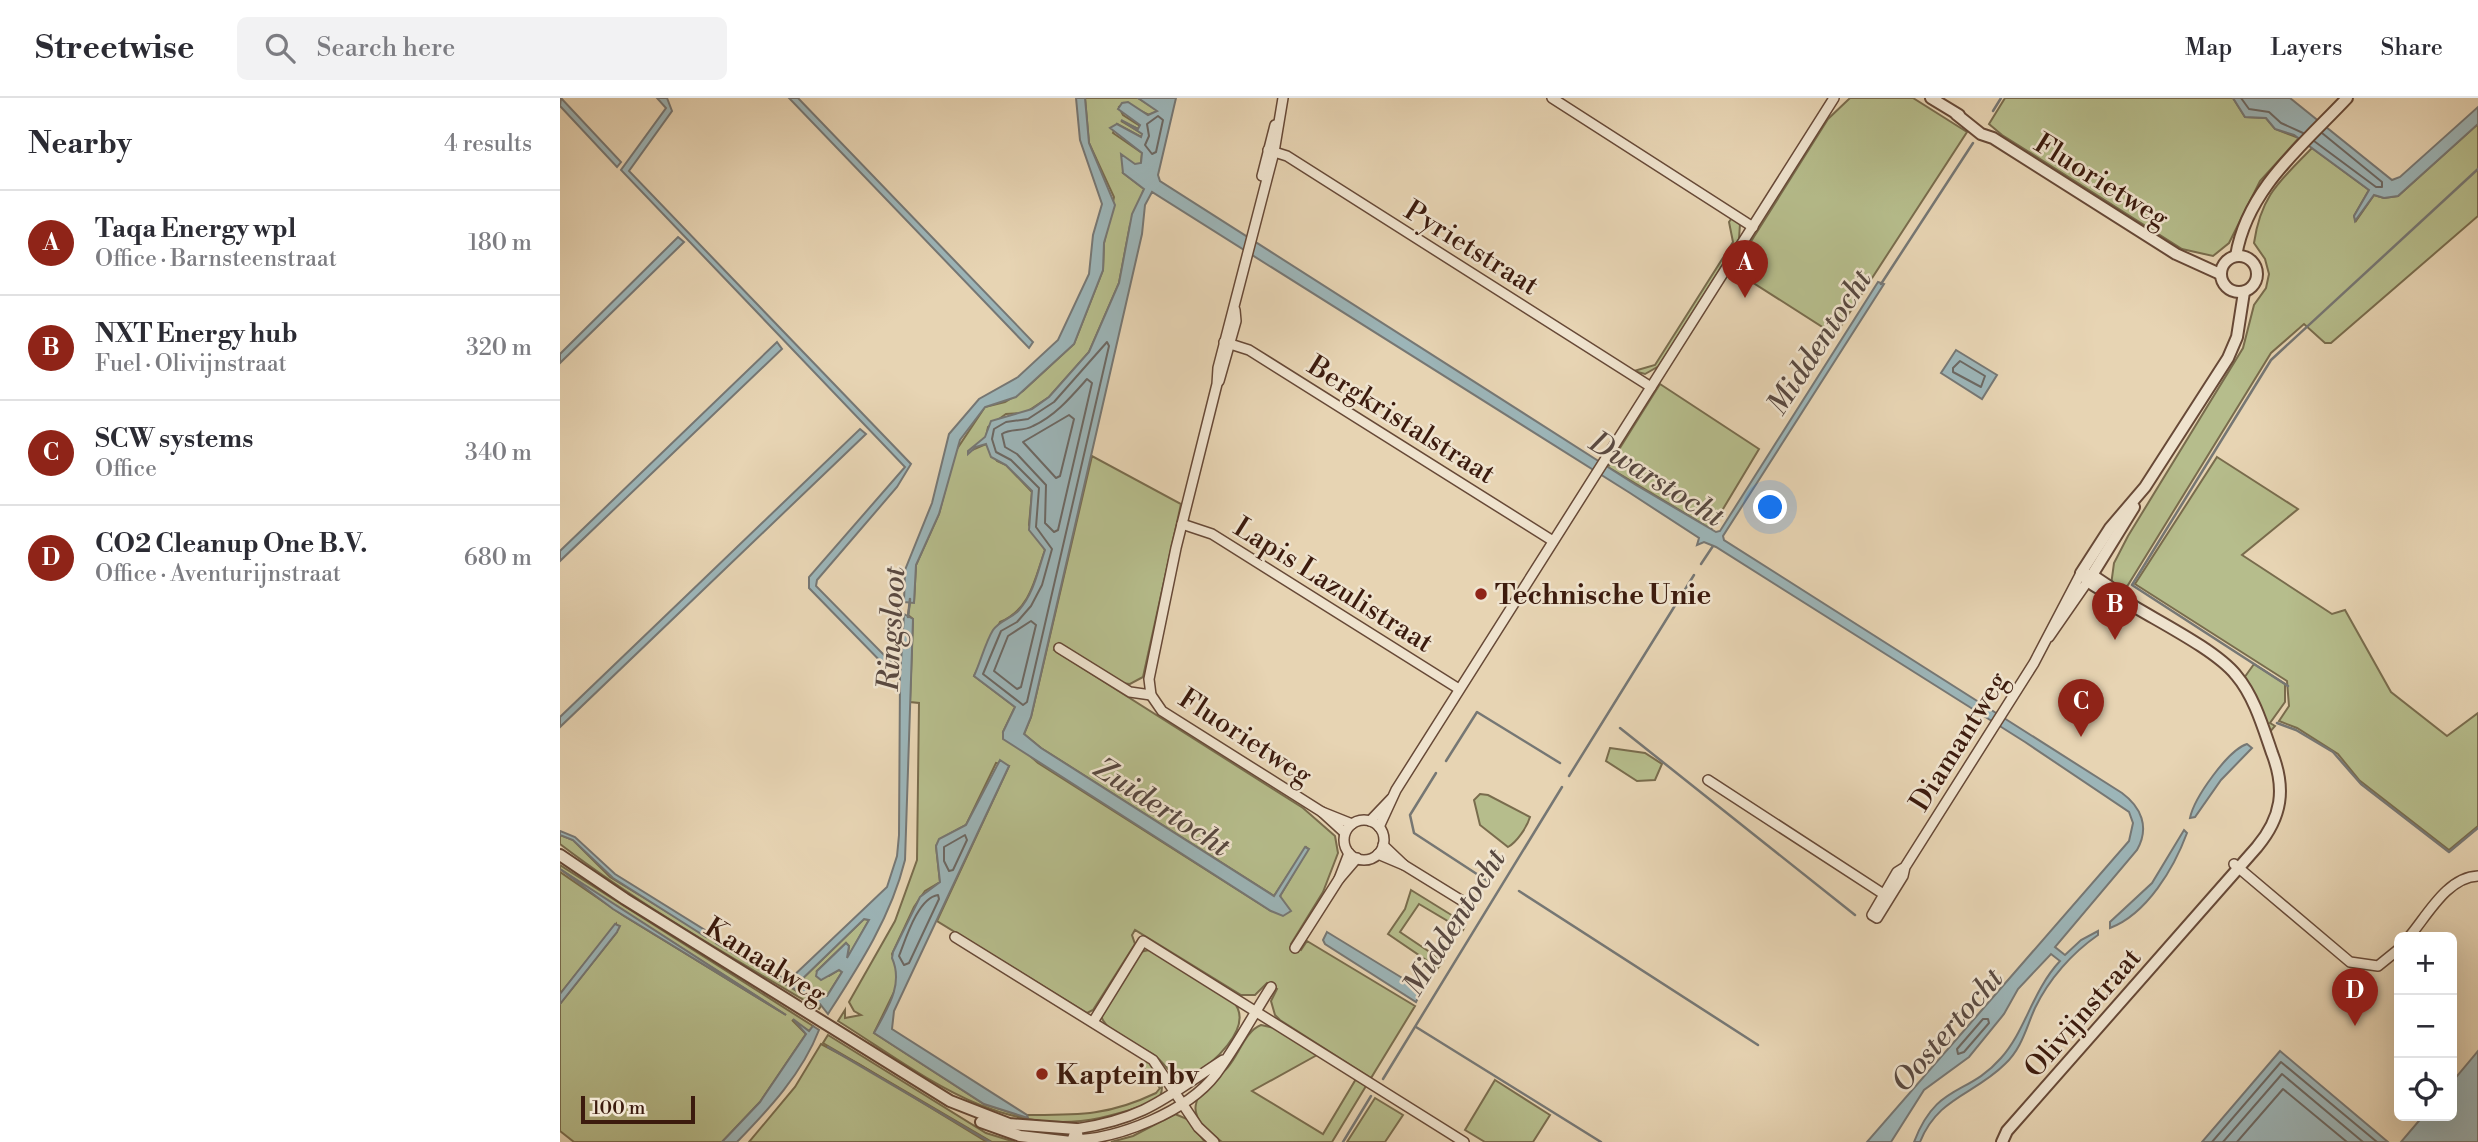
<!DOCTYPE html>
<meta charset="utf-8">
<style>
body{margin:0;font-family:"Libre Bodoni",serif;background:#f2f2f3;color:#2b2b33}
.controls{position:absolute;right:21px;bottom:21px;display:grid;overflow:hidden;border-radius:10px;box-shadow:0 7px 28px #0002}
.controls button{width:63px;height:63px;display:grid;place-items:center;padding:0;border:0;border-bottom:2px solid #e1e1e2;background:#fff;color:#2b2b33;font:35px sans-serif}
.scale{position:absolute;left:21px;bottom:18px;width:114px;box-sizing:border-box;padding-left:7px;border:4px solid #3c1b0e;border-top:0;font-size:19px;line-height:24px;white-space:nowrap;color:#3c1b0e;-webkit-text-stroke:5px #efe3ce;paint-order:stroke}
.you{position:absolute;left:1211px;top:410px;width:24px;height:24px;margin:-18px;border:5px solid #fff;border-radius:50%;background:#1a73e8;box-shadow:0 0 0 10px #1a73e833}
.badge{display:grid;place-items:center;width:46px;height:46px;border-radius:50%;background:#8f2418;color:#fff;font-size:23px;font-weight:700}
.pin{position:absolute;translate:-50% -58px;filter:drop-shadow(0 2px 4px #0008)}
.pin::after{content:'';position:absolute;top:37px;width:24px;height:21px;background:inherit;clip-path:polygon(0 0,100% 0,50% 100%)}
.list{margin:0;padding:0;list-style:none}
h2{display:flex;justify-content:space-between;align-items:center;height:91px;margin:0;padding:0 28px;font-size:30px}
h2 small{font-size:23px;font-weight:400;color:#7c7c81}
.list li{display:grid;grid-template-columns:46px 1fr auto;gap:21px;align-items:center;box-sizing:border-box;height:105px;padding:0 28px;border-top:2px solid #e1e1e2}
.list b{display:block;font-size:26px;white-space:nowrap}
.list p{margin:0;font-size:23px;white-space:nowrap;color:#7c7c81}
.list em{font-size:23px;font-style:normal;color:#7c7c81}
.icon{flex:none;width:38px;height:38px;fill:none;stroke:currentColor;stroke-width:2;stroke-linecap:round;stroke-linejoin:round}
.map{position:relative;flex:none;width:1918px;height:1044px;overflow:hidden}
header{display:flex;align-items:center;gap:42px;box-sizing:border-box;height:98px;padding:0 35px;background:#fff;border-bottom:2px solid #e1e1e2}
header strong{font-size:33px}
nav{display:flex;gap:38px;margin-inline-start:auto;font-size:24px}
.search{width:490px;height:63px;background:#f2f2f3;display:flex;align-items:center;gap:18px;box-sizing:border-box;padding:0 24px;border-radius:10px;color:#7c7c81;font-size:26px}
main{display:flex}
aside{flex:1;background:#fff}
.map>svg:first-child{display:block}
</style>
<header>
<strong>Streetwise</strong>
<div class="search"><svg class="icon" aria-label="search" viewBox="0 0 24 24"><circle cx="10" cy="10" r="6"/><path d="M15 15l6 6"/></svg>Search here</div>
<nav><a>Map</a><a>Layers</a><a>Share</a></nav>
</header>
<main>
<aside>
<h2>Nearby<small>4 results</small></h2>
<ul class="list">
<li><span class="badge">A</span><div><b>Taqa Energy wpl</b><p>Office · Barnsteenstraat</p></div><em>180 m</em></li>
<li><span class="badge">B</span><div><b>NXT Energy hub</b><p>Fuel · Olivijnstraat</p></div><em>320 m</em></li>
<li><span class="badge">C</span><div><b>SCW systems</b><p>Office</p></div><em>340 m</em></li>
<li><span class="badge">D</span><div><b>CO2 Cleanup One B.V.</b><p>Office · Aventurijnstraat</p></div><em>680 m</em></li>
</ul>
</aside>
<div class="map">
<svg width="1918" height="1044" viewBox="0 0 1918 1044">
<rect width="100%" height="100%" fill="#e7d4b3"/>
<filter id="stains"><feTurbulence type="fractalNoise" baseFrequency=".00286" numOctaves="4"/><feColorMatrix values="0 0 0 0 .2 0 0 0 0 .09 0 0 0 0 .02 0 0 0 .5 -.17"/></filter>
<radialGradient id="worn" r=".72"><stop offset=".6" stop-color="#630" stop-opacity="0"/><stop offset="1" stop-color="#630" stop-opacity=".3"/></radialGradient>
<g fill="#b6bd8c" stroke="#796c4d" stroke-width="2">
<path d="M 525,0 L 578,0 L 598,13 L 589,17 L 564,5 L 559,9 L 563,17 L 580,28 L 578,31 L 561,23 L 583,36 L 581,39 L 557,26 L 553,35 L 582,55 L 581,65 L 563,75 L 584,91 L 570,127 L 559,185 L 529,254 L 489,299 L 465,315 L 446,316 L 428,329 L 426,339 L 412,352 L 426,346 L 437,363 L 446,367 L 472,394 L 469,427 L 485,452 C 475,480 471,511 440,524 L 414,578 L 455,609 L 443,634 L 478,665 L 711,813 L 722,802 L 720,798 L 748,751 L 746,749 L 714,798 L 481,650 L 464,636 L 471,619 L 532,358 L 621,406 L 583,579 L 570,586 L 561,585 L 499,545 L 494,552 L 743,710 L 775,738 L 778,755 L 763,794 L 731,846 L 741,852 L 747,843 L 855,908 L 811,980 L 720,922 L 715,917 L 711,903 L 717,891 L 707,885 L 695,897 L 681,897 L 575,832 L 572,837 L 575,846 L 533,912 L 527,915 L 377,823 L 449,668 L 436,665 L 406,727 L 380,741 L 376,748 L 380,784 L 365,793 L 354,809 L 332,856 L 337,869 L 336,890 L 314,935 L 424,1006 L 467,1020 L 467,1017 C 518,1017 548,1018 596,995 L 600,990 L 581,967 L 585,961 C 598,970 606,983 600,999 C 581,1010 561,1015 540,1020 C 439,1042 358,973 278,923 L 285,912 L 285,920 L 301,917 L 294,913 L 289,904 L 335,823 L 357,762 L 359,605 L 350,604 L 353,521 L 348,517 L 350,504 L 354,504 L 356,467 L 379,416 L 395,354 L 425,309 L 445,304 L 463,293 L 514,246 L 543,172 L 544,145 L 554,99 L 529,45 Z"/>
<path d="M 1290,0 L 1353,0 L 1407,34 L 1275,237 L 1173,172 L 1268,21 Z"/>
<path d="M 1445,0 L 1673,0 L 1685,19 L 1706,20 L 1715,31 L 1739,40 L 1700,83 L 1669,145 L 1653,158 L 1622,151 L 1442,37 L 1429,26 Z"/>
<path d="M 1918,26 L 1918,118 L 1771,245 L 1765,245 L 1744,226 L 1711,255 L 1568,487 L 1559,493 L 1551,487 L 1554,465 L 1568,438 L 1683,250 L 1694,207 L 1706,190 L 1709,176 L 1705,161 L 1694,145 C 1701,97 1720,83 1752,50 L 1809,92 L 1794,118 L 1796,123 L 1814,97 L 1824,100 L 1838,98 Z"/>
<path d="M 1172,120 L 1180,126 L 1179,141 L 1099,268 L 1085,276 L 1074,273 L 1095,267 L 1173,144 L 1169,124 Z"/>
<path d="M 1100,286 L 1199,351 L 1151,431 L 1048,369 Z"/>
<path d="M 1657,359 L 1738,411 L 1682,457 L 1772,516 L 1785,512 L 1831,594 L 1887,638 L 1918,615 L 1918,728 L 1889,752 L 1799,682 L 1778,656 L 1737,630 L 1719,623 L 1729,608 L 1727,583 L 1575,486 Z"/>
<path d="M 1694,566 L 1725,586 L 1725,604 L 1710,625 L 1715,628 L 1709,635 L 1684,580 Z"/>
<path d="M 1050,650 L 1085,655 L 1102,666 L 1095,682 L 1077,683 L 1046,663 Z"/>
<path d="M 920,696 L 928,697 L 970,719 C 967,729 957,744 948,749 L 920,727 L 914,702 Z"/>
<path d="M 0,737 L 13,742 L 50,779 L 261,908 L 259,911 C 171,859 81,808 0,746 Z"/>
<path d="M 0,767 L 253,928 L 249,933 L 232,922 L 246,936 L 200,1004 L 162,1044 L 14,1044 L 0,1033 L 0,906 L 57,834 L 56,826 L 0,896 L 0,774 L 64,818 L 226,917 L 31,792 L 0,771 Z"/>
<path d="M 851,792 L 906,826 L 903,832 L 859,806 L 840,834 L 883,863 L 878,870 L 828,836 L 845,811 Z"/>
<path d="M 304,821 L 309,822 L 287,861 L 289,848 L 286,845 L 257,873 L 269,878 L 279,872 L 282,874 L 267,898 L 261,898 L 239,884 Z"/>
<path d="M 589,852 L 673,903 C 697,930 649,968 628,982 C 610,981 607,966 594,957 C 579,947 547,936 541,918 L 580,854 Z"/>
<path d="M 701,927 L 715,930 L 757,957 L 692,993 L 763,1036 L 796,981 L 806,988 L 772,1044 L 662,1044 C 651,1036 632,1022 636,1006 C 638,991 659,980 668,969 C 679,957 685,933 701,927 Z"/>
<path d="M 268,937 L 426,1035 L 455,1044 L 432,1044 L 263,945 Z"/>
<path d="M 261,946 L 299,966 L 427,1044 L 189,1044 L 235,989 Z"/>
<path d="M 935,982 L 990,1017 L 973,1044 L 925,1044 L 905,1032 Z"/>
<path d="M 815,1000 L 843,1017 L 825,1044 L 787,1044 Z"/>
<path d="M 615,1016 L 627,1021 L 645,1044 L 551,1044 L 573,1038 Z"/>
</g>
<g fill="#9cb5b8" stroke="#767774" stroke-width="2" fill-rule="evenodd">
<path d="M 1,0 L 61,64 L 57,69 L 0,8 Z"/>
<path d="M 97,0 L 107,0 L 112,13 L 69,73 L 351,366 L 337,389 L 257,482 L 256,488 L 331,564 L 327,570 L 249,490 L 249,479 L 345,369 L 61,72 L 106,10 Z"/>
<path d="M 229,0 L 238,0 L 473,244 L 469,250 Z"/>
<path d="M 516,0 L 525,0 L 529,45 L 555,107 L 544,145 L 543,172 L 514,246 L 456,299 L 425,309 L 400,342 L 379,416 L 356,467 L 354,505 L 344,504 L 345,472 L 372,405 L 389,336 L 419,301 L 458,279 L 498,242 L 529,176 L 533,137 L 542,106 L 520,42 Z"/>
<path d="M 578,0 L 616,0 L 598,77 L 600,83 L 1076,387 L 1156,434 L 1160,433 L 1318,184 L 1324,186 L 1163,438 L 1164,442 L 1562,695 C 1581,709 1590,729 1577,752 L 1495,849 L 1505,857 L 1521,842 L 1538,833 L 1538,837 C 1512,855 1489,881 1475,910 C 1466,930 1462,950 1445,966 C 1414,997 1378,999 1360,1044 L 1354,1044 C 1377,984 1407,999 1441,960 C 1466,932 1472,893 1500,863 L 1491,856 L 1458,891 L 1444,916 L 1409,959 L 1364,992 L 1331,1044 L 1307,1044 L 1569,743 L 1573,725 L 1569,714 L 1465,644 L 1156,449 L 1144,444 L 1137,447 L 1139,440 L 1070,395 L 592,94 L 585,107 L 582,136 L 471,619 L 464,636 L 481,650 L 714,798 L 745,749 L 749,751 L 720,798 L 731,813 L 723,818 L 711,813 L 443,641 L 443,634 L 455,609 L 414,578 C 421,563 425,545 433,532 C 440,522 451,521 459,512 C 474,495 478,472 485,452 L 469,432 L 472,393 L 446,367 L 431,359 L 426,346 L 416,349 L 408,356 L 408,353 L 425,339 L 431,323 L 472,311 L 489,299 L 529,254 L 559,185 L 572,116 L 584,91 L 563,75 L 561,56 L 575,66 L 581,65 L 582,55 L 550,30 L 557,26 L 581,39 L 582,36 L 561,22 L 578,31 L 580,27 L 558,11 L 562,5 L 568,4 L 588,17 L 597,13 Z"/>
<path d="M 1673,0 L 1730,0 L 1832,82 L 1840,79 L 1918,9 L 1918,26 L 1838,98 L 1824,100 L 1814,97 L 1795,123 L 1794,118 L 1809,92 L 1734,37 L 1715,31 L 1706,20 L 1685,19 Z"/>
<path d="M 118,139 L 124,144 L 0,265 L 0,256 Z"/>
<path d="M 217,244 L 222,251 L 0,463 L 0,453 Z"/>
<path d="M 1396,252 L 1437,277 L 1422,301 L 1381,275 Z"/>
<path d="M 300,331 L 306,336 L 0,629 L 0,619 Z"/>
<path d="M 344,516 L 353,521 L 345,762 C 331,819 299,868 268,916 L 260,906 L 156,845 L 158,841 L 228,883 L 327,789 L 337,758 L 339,737 L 340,580 ZM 304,821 L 309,822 L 287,860 L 289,848 L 286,845 L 257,873 L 256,878 L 261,882 L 279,872 L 282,874 L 267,898 L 261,898 L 239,884 Z"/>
<path d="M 1687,646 L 1692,650 L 1661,682 L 1635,719 L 1630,720 C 1634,700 1668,652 1687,646 Z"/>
<path d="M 440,662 L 449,668 L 334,913 L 332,931 L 467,1017 L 468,1020 L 424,1006 L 314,935 C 327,911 344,887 332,860 L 333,854 L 360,799 L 380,784 L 376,748 L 379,741 L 406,727 Z"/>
<path d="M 1624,732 L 1627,735 C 1614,770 1587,816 1550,830 L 1550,824 L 1592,785 Z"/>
<path d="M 0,733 L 15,739 L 55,776 L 148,834 L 146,839 L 53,780 L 13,742 L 0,737 Z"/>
<path d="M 0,771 L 226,917 L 53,811 Z"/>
<path d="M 55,826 L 60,828 L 57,834 L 0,906 L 0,896 Z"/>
<path d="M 767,834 L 862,892 L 856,904 L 765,846 L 763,842 Z"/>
<path d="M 233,921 L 249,933 L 253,928 L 259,932 C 242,976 209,1011 177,1044 L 162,1044 L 200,1004 L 246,936 Z"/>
<path d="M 1720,953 L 1828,1044 L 1642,1044 Z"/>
<path d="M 1918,953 L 1918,1044 L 1841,1044 L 1863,1018 L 1892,1018 L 1892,984 Z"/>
</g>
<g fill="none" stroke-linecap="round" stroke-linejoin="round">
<g stroke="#6c6863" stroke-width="2">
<path d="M 1681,0 L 1689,11 L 1709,14 L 1721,25 L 1743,35"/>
<path d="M 598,18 L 603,22 L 596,54 L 592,56 L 585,47 L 589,38 L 587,26 Z"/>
<path d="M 1754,43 L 1816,89 L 1822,89 L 1822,84 L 1762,35"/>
<path d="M 547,244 L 549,248 L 467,604 L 463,607 L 423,576 L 441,533 L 457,524 L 471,508 L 482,487 L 492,451 L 476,429 L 479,390 L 451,362 L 436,354 L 432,341 L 434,331 L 446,324 L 468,321 L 494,304 Z"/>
<path d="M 1400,263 L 1425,278 L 1421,289 L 1393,274 L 1393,270 Z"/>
<path d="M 527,281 L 532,285 L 498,432 L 494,434 L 485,425 L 486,387 L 457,356 L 445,349 L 442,336 C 450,330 463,334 473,328 C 495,318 511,299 527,281 Z"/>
<path d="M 509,317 L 514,321 L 500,378 L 496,380 L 463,344 Z"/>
<path d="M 471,523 L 476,527 L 461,589 L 457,591 L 434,573 L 448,538 Z"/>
<path d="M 405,737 L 407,742 L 393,772 L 389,773 L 384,763 L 384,749 Z"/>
<path d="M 378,797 L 379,801 L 349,865 L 344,867 L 339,858 C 346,840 358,800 378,797 Z"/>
<path d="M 1423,921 L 1428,921 L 1429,925 L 1404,954 L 1398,956 L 1397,951 Z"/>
<path d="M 1652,1044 L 1721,964 L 1817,1044"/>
<path d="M 1663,1044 L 1722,976 L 1803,1044"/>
<path d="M 1677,1044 L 1723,991 L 1787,1044"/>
</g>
<g stroke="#767774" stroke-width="2.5">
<path d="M 1433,13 L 1441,0"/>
<path d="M 1321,186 L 1413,45"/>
<path d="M 1141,466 L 1153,448"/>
<path d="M 348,519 L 350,501"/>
<path d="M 1728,588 L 1572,487 L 1711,262 L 1918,71"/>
<path d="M 1717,625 L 1736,632 L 1773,654 L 1801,686 L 1889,754 L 1918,730"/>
<path d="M 1060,630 L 1295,817"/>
<path d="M 886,663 L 917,614 L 1000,665"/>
<path d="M 876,675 L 850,717 L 854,735 L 929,784"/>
<path d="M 1009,678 L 1134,477"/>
<path d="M 959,793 L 1198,947"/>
<path d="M 856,929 L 1041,1044"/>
<path d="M 268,949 L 430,1044"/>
<path d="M 823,981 L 1002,689"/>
<path d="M 783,1044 L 811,998"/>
</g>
<g stroke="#674937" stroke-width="12">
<g id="minor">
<path d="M 723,0 L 714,54 L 658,270 L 657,286 L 616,450 L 589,581 L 591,597 L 602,613 L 762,714 L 785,735"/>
<path d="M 992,0 L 1193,129"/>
<path d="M 708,52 L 727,58 L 1091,289"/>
<path d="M 702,78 L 715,27"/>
<path d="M 664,244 L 689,252 L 993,443"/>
<path d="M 659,283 L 676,223 L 675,212"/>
<path d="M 622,426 L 652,436 L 899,591"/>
<path d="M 499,550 L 570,594 L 591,597"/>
<path d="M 1148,682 L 1328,799"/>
<path d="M 762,714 L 792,726"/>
<circle cx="804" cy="742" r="20"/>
<path d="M 810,723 L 831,701"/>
<path d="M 819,729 L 836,692 L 1274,0"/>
<path d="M 823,747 L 844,767"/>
<path d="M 818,756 L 844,767 L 904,804"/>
<path d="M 1674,766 L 1790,864 L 1818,868 L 1839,851"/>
<path d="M 1345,769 L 1337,774 L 1312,817 L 1317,820 L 1343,778 L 1345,769 L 1474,565 L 1521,475 L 1532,477 L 1489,539"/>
<path d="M 779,781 L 797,760"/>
<path d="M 395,839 L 593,962 L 638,1029 L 654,1044"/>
<path d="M 1849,839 C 1867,818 1887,779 1918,778"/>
<path d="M 735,850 L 779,781 L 789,755"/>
<path d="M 533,924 L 583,843 L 904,1044"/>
<path d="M 663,962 C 606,999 587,1020 516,1031 L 512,1042 C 558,1041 627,1014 656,976 C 676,949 693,917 711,889"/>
</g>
</g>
<g stroke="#674937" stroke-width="14">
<g id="tertiary">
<path d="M 1371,0 L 1399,17"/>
<path d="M 1396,16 L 1421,36 L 1433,40 L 1616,156 L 1660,176"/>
<circle cx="1679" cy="176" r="18"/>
<path d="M 1676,158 C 1687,91 1743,47 1787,0"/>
<path d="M 1555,497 L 1550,489 L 1532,477 L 1574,409"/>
<path d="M 0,757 L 65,801 L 390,1003 L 449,1026 L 516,1031 L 519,1044"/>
<path d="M 421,1024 L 460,1038 L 511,1044"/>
<path d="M 1442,1044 L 1447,1033 L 1697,749 C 1722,719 1726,691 1712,655 C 1703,629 1694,598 1676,577 C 1655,551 1595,522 1565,503 C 1549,493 1533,492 1521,475 L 1550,430 L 1585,389 L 1668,260 L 1677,239 L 1684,194"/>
</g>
</g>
<use href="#minor" stroke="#efe3ce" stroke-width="9"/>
<use href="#tertiary" stroke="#efe3ce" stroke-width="10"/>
</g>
<g fill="#8f2418" stroke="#efe3ce" stroke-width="2.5">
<circle cx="921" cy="496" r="7"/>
<circle cx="482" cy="976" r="7"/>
</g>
<g text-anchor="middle" stroke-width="5" stroke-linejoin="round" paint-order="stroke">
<g font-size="28" fill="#3c1b0e" stroke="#efe3ce">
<text transform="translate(1542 82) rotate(32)" y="10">Fluorietweg</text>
<text transform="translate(912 149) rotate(32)" y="10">Pyrietstraat</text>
<text transform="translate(842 321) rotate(32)" y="10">Bergkristalstraat</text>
<text transform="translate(774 486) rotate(32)" y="10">Lapis Lazulistraat</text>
<text transform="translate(686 638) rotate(33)" y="10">Fluorietweg</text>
<text transform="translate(1398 643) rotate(-58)" y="10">Diamantweg</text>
<text transform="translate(206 862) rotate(32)" y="10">Kanaalweg</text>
<text transform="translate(1522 914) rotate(-49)" y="10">Olivijnstraat</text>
</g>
<g font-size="28" font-weight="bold" fill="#3c1b0e" stroke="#efe3ce" text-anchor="start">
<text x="935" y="506">Technische Unie</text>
<text x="496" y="986">Kaptein bv</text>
</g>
<g font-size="30" font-style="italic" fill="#594941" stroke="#efe3ce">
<text transform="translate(1259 244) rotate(-57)" y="10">Middentocht</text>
<text transform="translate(1097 381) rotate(32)" y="10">Dwarstocht</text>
<text transform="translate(331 531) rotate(-87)" y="10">Ringsloot</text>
<text transform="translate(602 709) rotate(33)" y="10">Zuidertocht</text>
<text transform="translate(894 824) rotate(-58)" y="10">Middentocht</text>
<text transform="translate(1387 932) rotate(-49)" y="10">Oostertocht</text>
</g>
</g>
<rect width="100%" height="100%" filter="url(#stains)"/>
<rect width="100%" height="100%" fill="url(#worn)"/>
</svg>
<div class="controls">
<button>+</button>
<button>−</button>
<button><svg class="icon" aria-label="locate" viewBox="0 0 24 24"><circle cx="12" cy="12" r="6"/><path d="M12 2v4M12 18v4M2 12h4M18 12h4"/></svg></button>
</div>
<div class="scale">100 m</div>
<div class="you"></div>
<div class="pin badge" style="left:1185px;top:200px">A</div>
<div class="pin badge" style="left:1555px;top:542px">B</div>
<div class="pin badge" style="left:1521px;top:639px">C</div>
<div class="pin badge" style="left:1795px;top:928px">D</div>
</div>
</main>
